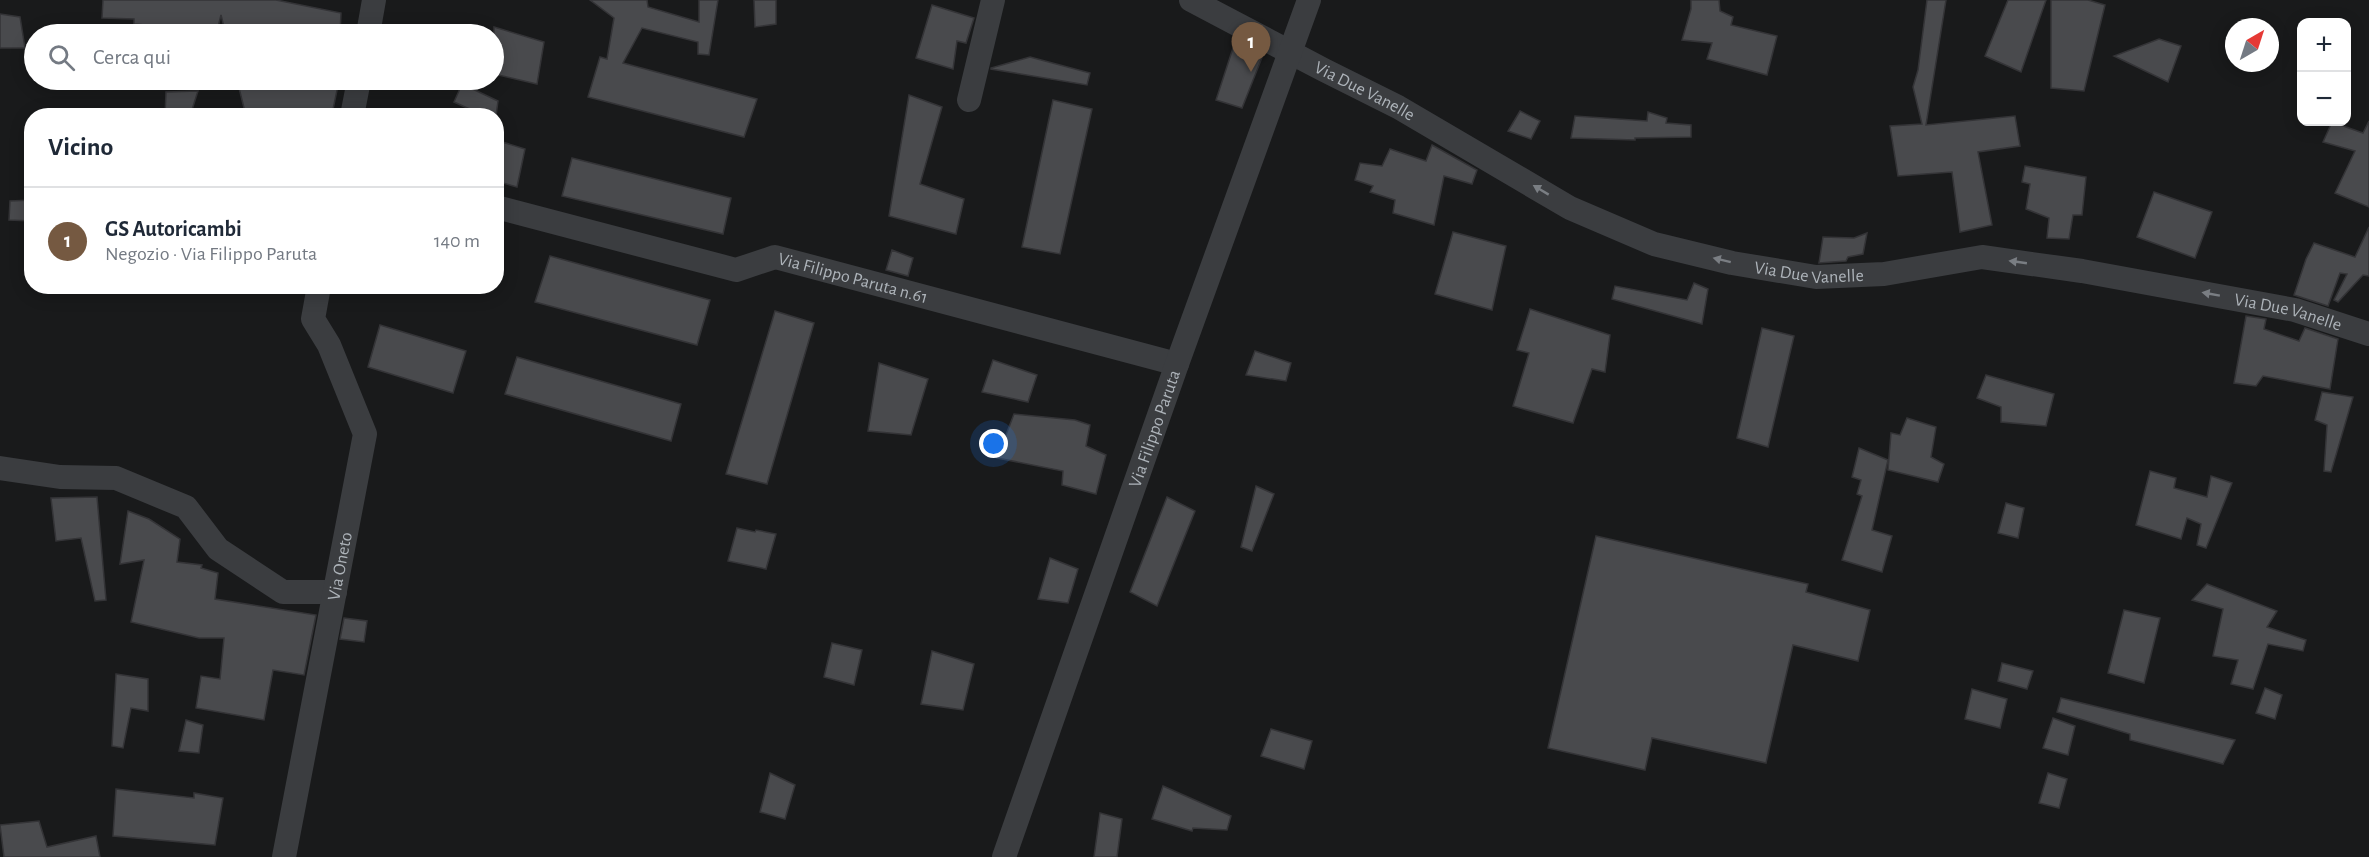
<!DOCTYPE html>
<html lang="it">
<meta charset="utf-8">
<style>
body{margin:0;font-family:"Alegreya Sans",sans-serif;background:#f2f2f3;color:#1f2937}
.controls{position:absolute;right:18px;top:18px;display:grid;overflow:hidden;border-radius:12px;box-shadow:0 3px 15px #0003}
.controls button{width:54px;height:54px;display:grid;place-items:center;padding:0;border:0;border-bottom:2px solid #e0e1e3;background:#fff;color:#1f2937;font:30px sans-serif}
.compass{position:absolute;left:2225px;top:18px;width:54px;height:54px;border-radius:50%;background:#fff;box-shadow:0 3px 15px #0003;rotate:39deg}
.you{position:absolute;left:994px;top:444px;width:21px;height:21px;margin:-15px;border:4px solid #fff;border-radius:50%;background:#1a73e8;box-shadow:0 0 0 9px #1a73e833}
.badge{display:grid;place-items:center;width:39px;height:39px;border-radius:50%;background:#755941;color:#fff;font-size:20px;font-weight:700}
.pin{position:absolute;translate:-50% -50px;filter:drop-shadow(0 2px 3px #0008)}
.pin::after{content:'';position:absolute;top:32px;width:21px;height:18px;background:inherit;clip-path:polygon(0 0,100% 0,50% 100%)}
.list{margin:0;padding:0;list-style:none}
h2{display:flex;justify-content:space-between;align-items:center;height:78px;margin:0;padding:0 24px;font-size:26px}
h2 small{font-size:20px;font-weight:400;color:#747a83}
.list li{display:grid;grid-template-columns:39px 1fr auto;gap:18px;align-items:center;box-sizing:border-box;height:108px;padding:0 24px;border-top:2px solid #e0e1e3}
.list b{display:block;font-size:22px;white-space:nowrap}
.list p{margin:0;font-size:20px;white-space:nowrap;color:#747a83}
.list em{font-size:20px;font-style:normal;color:#747a83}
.icon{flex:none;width:33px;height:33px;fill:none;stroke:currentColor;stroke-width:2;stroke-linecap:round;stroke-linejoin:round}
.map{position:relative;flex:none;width:2369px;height:857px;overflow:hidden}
.search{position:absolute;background:#fff;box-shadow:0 3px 15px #0003;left:24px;top:24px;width:480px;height:66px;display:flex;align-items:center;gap:15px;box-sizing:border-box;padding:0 21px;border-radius:33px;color:#747a83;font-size:22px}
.panel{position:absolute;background:#fff;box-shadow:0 3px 15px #0003;left:24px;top:108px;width:480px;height:186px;border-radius:24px}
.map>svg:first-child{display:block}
</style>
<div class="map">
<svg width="2369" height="857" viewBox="0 0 2369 857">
<rect width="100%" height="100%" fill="#191a1b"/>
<g fill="#494a4d" stroke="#343437" stroke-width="1.5">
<path d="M 103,0 L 276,0 L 341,13 L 340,34 L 291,34 L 272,29 L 224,27 L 221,15 L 218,27 L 207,26 L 209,34 L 188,34 L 189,29 L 134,24 L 134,19 L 102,18 Z"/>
<path d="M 590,0 L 647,0 L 648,7 L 699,22 L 699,0 L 718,0 L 709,55 L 698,54 L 698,42 L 642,28 L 623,63 L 757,99 L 744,137 L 588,97 L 600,57 L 607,59 L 614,18 Z"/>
<path d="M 754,0 L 776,0 L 776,24 L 755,27 Z"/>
<path d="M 1691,0 L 1719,0 L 1720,11 L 1733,17 L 1731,25 L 1777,36 L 1767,75 L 1707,59 L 1712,43 L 1682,40 L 1691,9 Z"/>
<path d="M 1927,0 L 1946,0 L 1926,125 L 2015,116 L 2020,146 L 1978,152 L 1992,225 L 1960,232 L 1952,172 L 1898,176 L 1890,126 L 1922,124 L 1913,87 L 1918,70 Z"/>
<path d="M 2008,0 L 2046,0 L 2021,72 L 1985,56 Z"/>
<path d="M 2051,0 L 2088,0 L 2105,5 L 2084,91 L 2051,88 Z"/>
<path d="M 932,5 L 974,18 L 966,43 L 957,41 L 953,69 L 916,58 Z"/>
<path d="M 0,14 L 20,17 L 25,48 L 0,48 Z"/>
<path d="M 494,27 L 544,42 L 537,84 L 494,74 Z"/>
<path d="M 2159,39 L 2181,46 L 2168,82 L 2114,56 Z"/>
<path d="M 1234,45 L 1263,55 L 1242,108 L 1216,100 Z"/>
<path d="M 1030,57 L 1090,73 L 1087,85 L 991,69 L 991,68 Z"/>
<path d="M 262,80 L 339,81 L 332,114 L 309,111 L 307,116 L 246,116 L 239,88 L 260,84 Z"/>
<path d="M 462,84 L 498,101 L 496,116 L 485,116 L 454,102 Z"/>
<path d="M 198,91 L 190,116 L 165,116 L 166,92 Z"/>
<path d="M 909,95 L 942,107 L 920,184 L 964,199 L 956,234 L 889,216 Z"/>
<path d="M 1053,100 L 1092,109 L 1060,254 L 1022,247 Z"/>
<path d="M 1520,111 L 1540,121 L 1531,139 L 1508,131 Z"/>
<path d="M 1648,112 L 1667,118 L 1666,123 L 1691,125 L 1691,137 L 1635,138 L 1635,140 L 1571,138 L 1575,116 L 1647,121 Z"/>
<path d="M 2369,121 L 2369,207 L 2335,193 L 2355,151 L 2323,142 L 2332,122 L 2363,133 Z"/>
<path d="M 496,140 L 525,149 L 517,187 L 496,181 Z"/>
<path d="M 1432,145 L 1477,170 L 1472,184 L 1444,176 L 1434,225 L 1393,213 L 1395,200 L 1370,192 L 1373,186 L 1355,180 L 1360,163 L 1382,166 L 1390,149 L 1426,161 Z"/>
<path d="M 572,158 L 731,198 L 723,234 L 562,196 Z"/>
<path d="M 2025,166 L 2086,177 L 2082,215 L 2073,215 L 2069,239 L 2047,238 L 2049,218 L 2026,209 L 2030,184 L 2022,182 Z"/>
<path d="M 2154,192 L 2212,212 L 2195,258 L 2137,237 Z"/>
<path d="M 32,200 L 32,221 L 9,220 L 10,201 Z"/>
<path d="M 2369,227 L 2369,276 L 2363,275 L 2338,302 L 2334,300 L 2347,274 L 2340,273 L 2328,306 L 2294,295 L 2306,259 L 2314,243 L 2355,257 Z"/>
<path d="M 1453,232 L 1506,246 L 1492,310 L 1435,294 Z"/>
<path d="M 1867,233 L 1863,254 L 1848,257 L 1846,261 L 1819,263 L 1823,237 L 1854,238 Z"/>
<path d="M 892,250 L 913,258 L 908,276 L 886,270 Z"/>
<path d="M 550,256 L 710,300 L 697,345 L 535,302 Z"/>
<path d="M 1694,283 L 1708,289 L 1702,324 L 1612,299 L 1615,286 L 1687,300 Z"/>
<path d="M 1530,309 L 1610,335 L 1605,372 L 1592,369 L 1573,423 L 1513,406 L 1529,353 L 1517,350 Z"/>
<path d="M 775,311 L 814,323 L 767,484 L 726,474 Z"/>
<path d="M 2246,316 L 2266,319 L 2264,329 L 2299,341 L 2305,328 L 2338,339 L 2330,389 L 2263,376 L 2256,386 L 2234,383 Z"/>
<path d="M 380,325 L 466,351 L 453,393 L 368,367 Z"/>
<path d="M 1762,328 L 1794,336 L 1768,447 L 1737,438 Z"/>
<path d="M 1255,351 L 1291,363 L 1286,381 L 1246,375 Z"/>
<path d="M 517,357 L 681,404 L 671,441 L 505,394 Z"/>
<path d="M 993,360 L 1037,375 L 1028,402 L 982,392 Z"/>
<path d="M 879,363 L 928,379 L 911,435 L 868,431 Z"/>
<path d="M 1986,375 L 2054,394 L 2046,426 L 2001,422 L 2001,407 L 1977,398 Z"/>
<path d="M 2322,392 L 2353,397 L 2331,472 L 2324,471 L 2327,425 L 2315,420 Z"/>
<path d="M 1014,414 L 1075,420 L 1090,425 L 1086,446 L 1106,455 L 1096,494 L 1062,485 L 1063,471 L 997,458 Z"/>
<path d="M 1907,418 L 1936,427 L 1931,457 L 1944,464 L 1938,482 L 1888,470 L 1891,433 L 1900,435 Z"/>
<path d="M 1859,448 L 1888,460 L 1872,530 L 1892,536 L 1882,572 L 1842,560 L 1862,496 L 1857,494 L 1861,480 L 1852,477 Z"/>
<path d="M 2150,471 L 2176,478 L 2174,488 L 2207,497 L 2211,476 L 2232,483 L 2206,548 L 2197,545 L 2201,524 L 2187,518 L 2181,539 L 2136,525 Z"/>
<path d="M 1256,486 L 1274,494 L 1252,551 L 1241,547 Z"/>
<path d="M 97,497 L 106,600 L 95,601 L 81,538 L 56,541 L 51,498 Z"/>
<path d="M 1167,497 L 1195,511 L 1157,606 L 1130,592 Z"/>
<path d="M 2006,503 L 2024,508 L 2018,538 L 1998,533 Z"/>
<path d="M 128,511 L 149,519 L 180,539 L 177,562 L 202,565 L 201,568 L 218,573 L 215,599 L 316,615 L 304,675 L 273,670 L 264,720 L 196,708 L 201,676 L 220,679 L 224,638 L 199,638 L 131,622 L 144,560 L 120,564 Z"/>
<path d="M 737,528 L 755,532 L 756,530 L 776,534 L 766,569 L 728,561 Z"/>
<path d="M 1596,536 L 1808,584 L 1806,592 L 1870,610 L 1858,661 L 1793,645 L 1766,763 L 1652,738 L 1645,770 L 1548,748 Z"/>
<path d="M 1050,558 L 1078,569 L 1068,603 L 1038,599 Z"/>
<path d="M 2207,584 L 2277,611 L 2267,627 L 2306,640 L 2303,651 L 2268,644 L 2253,689 L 2231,684 L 2238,660 L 2213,656 L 2223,609 L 2192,600 Z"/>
<path d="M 2124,610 L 2160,618 L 2144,683 L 2108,673 Z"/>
<path d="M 344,618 L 367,621 L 364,642 L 340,639 Z"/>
<path d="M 832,643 L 862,650 L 854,685 L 824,677 Z"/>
<path d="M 932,651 L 974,664 L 963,710 L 921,704 Z"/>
<path d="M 2002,663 L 2033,671 L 2027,689 L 1998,681 Z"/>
<path d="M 116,674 L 148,679 L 148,711 L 131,708 L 123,748 L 112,746 Z"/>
<path d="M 2265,688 L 2282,695 L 2275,719 L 2256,713 Z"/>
<path d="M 1972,689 L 2007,699 L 2000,728 L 1965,719 Z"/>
<path d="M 2061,698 L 2235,740 L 2223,764 L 2130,740 L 2130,734 L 2057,712 Z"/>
<path d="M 2053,718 L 2075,726 L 2068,755 L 2043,748 Z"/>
<path d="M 186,720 L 203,725 L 199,753 L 179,751 Z"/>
<path d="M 1271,729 L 1312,741 L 1304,769 L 1261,756 Z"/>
<path d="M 770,773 L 795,785 L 785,819 L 760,812 Z"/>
<path d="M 2048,773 L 2067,779 L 2059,808 L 2039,803 Z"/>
<path d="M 1163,786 L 1231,816 L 1227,830 L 1193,828 L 1192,831 L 1152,819 Z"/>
<path d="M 116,789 L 194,798 L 194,793 L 223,798 L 215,845 L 113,836 Z"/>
<path d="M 1100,813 L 1122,819 L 1117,857 L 1094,857 Z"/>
<path d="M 39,821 L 47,847 L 96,836 L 100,857 L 4,857 L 0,825 Z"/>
</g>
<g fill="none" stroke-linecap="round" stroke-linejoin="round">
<g stroke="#3b3d40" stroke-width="24">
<path id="s1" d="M 1191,0 L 1324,70 L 1398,107 L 1570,208 L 1654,244 L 1732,263 L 1816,277 L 1884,274 L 1982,257 L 2082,271 L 2295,310 L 2369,334"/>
<path d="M 368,34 L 374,0"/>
<path d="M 969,100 L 993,0"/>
<path d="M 352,116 L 359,80"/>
<path id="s2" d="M 496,207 L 736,270 L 775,257 L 1177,364"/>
<path d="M 0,468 L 60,477 L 116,478 L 186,507 L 218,549 L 283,592 L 335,592"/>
<path id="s3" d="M 284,857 L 365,434 L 329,345 L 313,319 L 319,286"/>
<path id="s4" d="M 1004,857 L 1177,364 L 1309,0"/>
</g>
</g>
<defs><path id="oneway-solid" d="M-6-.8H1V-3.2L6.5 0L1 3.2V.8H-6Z" transform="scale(1.5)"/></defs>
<g fill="#7a7e83">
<use href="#oneway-solid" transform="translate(1541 190) rotate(-149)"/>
<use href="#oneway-solid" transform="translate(1722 260) rotate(-166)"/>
<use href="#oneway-solid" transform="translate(2018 262) rotate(-172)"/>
<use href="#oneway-solid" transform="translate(2211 294) rotate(-170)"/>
</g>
<g text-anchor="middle" stroke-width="4.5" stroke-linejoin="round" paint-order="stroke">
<g font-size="18" fill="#adb3b9" stroke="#141516">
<text dy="6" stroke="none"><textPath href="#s1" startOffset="196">Via Due Vanelle</textPath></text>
<text dy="6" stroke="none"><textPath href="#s1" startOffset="682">Via Due Vanelle</textPath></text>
<text dy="6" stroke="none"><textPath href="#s2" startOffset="370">Via Filippo Paruta n.61</textPath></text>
<text dy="6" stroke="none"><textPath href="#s1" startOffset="1168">Via Due Vanelle</textPath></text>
<text dy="6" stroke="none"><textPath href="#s4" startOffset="454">Via Filippo Paruta</textPath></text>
<text dy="6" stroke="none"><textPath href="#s3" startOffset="296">Via Oneto</textPath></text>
</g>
</g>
</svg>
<div class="controls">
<button>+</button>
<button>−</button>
</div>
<svg class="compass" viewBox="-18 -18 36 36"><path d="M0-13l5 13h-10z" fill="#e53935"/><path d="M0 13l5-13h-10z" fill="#747a83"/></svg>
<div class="you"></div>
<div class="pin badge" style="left:1251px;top:72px">1</div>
<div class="search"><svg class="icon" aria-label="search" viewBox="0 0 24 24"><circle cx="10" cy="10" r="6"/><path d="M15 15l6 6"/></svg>Cerca qui</div>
<section class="panel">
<h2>Vicino<small></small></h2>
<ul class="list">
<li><span class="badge">1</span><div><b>GS Autoricambi</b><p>Negozio · Via Filippo Paruta</p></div><em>140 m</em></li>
</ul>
</section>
</div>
